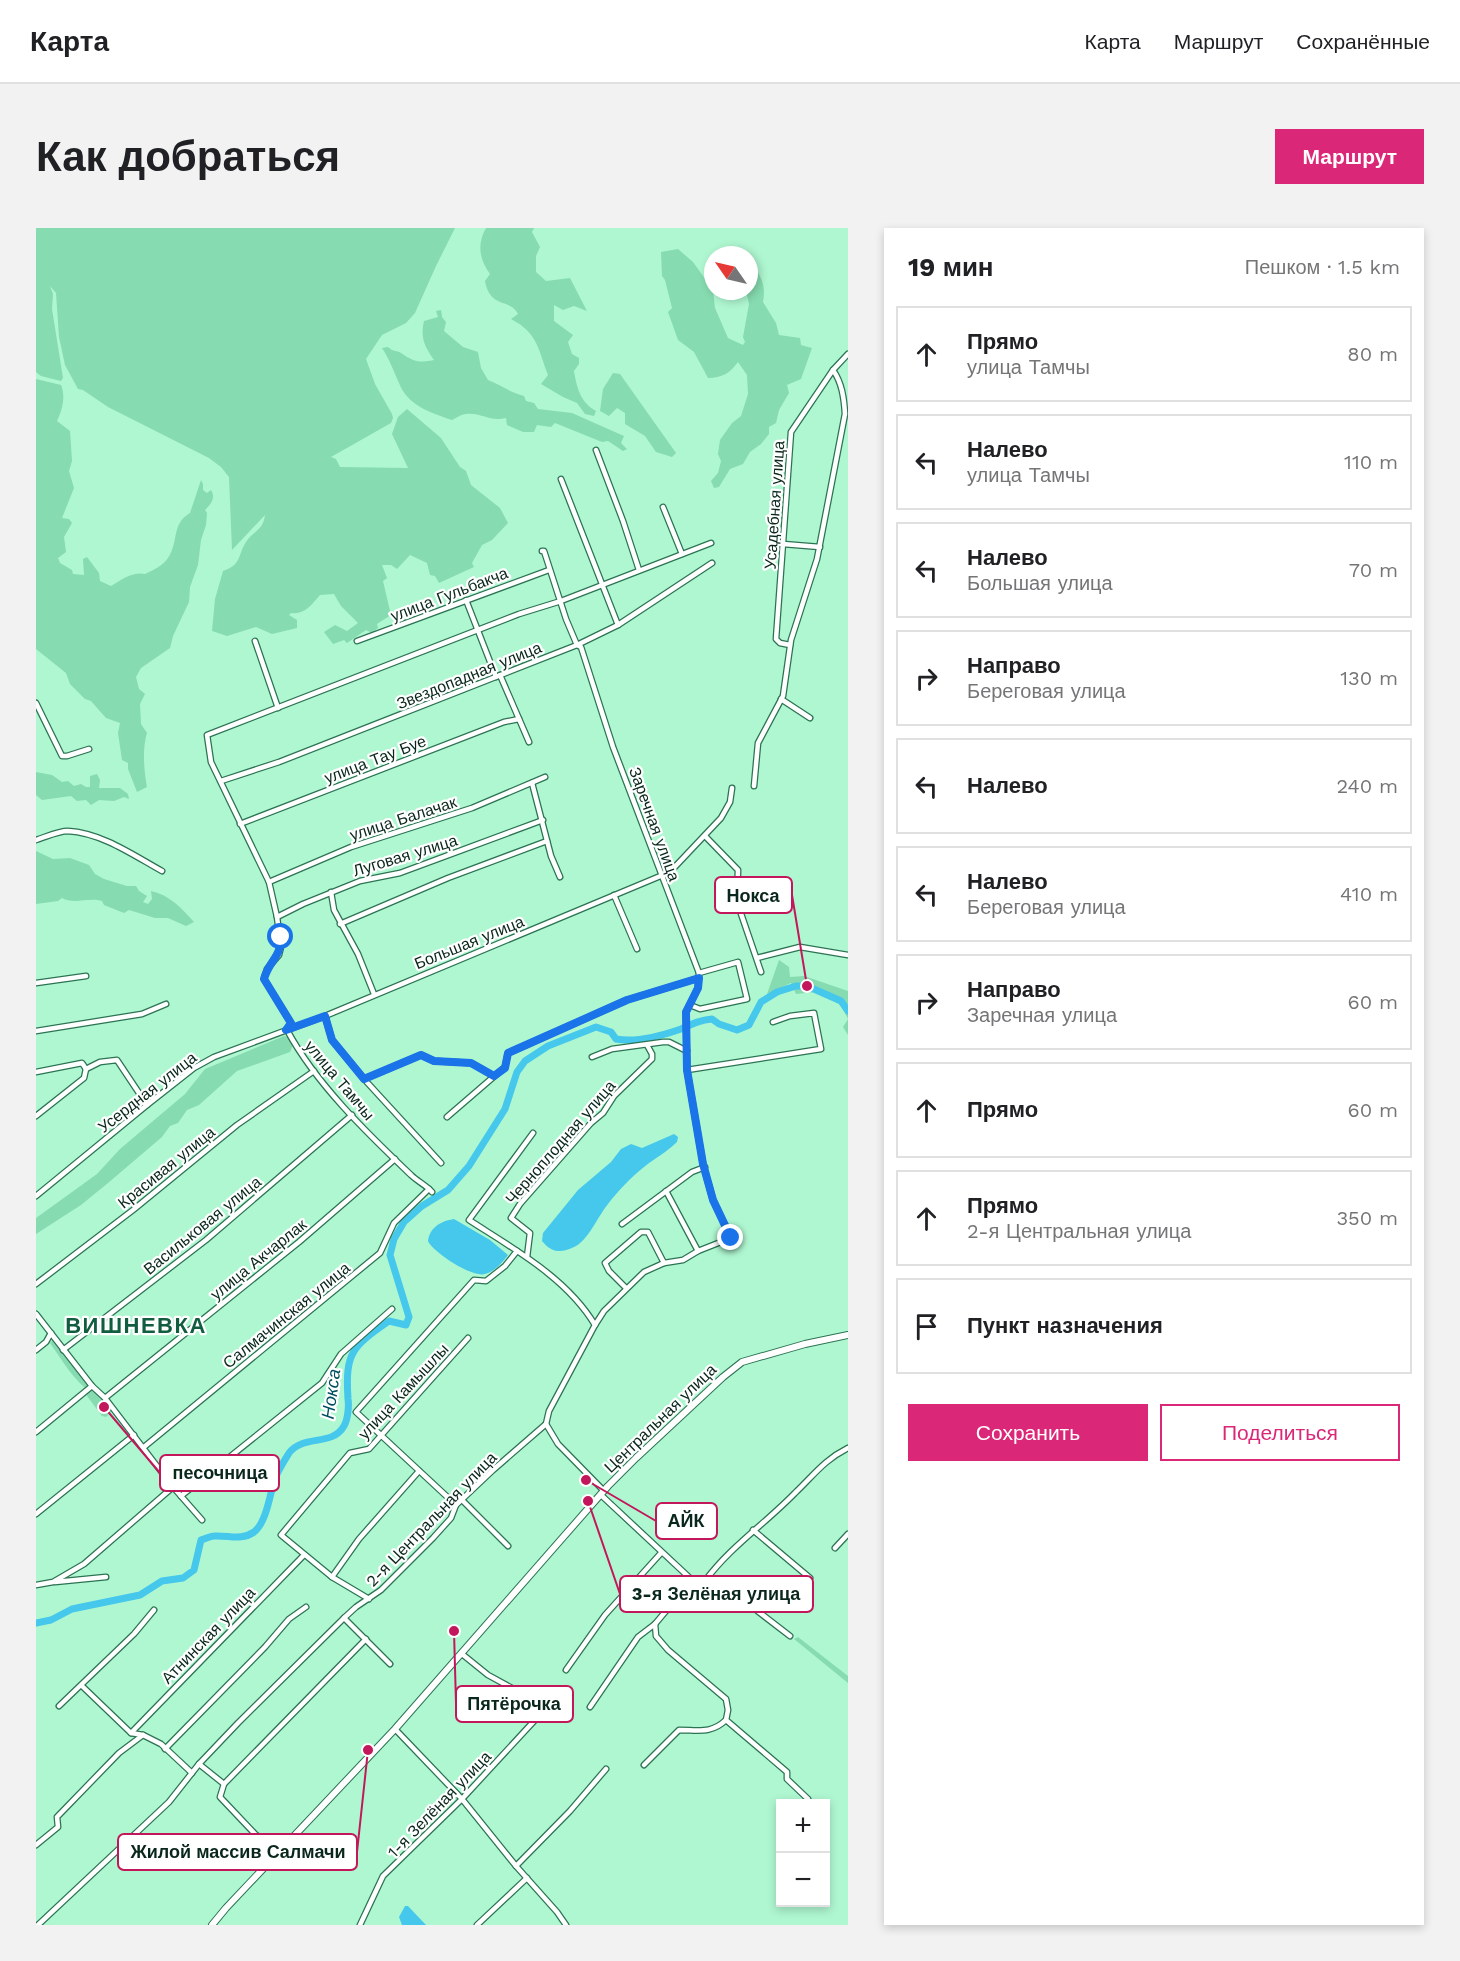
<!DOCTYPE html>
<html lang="ru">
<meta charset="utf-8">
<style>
body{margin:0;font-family:"Work Sans",sans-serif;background:#f2f2f2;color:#202124}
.controls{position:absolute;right:18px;bottom:18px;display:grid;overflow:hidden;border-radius:0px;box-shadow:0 3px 9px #0003}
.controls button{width:54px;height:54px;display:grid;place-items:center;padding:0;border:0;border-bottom:2px solid #e0e0e0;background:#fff;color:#202124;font:30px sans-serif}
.compass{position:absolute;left:668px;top:18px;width:54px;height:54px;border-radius:50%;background:#fff;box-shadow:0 3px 9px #0003;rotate:304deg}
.stop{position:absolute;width:18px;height:18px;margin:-14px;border:4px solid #1a73e8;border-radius:50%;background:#fff}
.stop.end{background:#1a73e8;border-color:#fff;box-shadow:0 2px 6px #0008}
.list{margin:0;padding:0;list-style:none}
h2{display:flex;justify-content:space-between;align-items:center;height:78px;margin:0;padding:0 24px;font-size:26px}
h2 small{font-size:20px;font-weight:400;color:#757577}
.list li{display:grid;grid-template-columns:39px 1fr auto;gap:18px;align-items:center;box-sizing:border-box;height:96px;margin:0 12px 12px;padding:0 12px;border:2px solid #e0e0e0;border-radius:0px}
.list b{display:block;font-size:22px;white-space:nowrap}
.list p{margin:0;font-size:20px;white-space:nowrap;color:#757577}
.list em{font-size:20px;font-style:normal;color:#757577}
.actions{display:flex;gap:12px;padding:18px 24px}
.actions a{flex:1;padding:14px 0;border:2px solid #db2777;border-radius:0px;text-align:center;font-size:21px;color:#db2777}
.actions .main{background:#db2777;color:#fff}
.icon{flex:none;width:33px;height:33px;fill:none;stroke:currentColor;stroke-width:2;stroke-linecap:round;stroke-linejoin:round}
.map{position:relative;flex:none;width:812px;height:1697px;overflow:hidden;border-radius:0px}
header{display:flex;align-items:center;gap:36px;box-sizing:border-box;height:84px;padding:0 30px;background:#fff;border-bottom:2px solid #e0e0e0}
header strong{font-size:28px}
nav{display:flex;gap:33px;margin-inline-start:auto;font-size:21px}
.intro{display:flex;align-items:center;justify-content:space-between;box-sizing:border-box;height:144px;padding:0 36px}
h1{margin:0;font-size:42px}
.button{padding:15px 27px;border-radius:0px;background:#db2777;color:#fff;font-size:21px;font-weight:700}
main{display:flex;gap:36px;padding:0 36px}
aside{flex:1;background:#fff;border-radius:0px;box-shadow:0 3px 9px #0003}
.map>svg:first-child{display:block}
</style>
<header>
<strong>Карта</strong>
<nav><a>Карта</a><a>Маршрут</a><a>Сохранённые</a></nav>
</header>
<div class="intro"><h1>Как добраться</h1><a class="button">Маршрут</a></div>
<main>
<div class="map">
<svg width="812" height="1697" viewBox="0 0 812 1697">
<rect width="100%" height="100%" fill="#aff7d1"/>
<g fill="#86dbb0">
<path d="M 0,0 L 419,0 L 400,38 L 379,85 L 370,95 L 346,107 L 330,131 L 339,156 L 356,186 L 357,190 L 355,195 L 295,229 L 300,231 L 304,239 L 372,240 L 356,206 L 362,189 L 371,181 L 405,210 L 424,239 L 430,243 L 435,257 L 464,280 L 472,295 L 456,312 L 446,317 L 436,335 L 438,339 L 403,355 L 399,348 L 394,347 L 391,335 L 374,327 L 361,341 L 355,337 L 346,337 L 351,350 L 347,353 L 355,387 L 341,396 L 342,400 L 336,405 L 330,402 L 311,415 L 308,412 L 297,416 L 288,404 L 299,397 L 311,403 L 322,395 L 305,378 L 298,366 L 284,367 C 276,376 269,387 255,385 L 253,387 L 261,392 L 261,400 L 236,406 L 220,399 L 191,408 L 176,403 L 179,371 L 187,343 C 206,337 202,326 210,314 C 217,303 227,303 229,287 L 196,322 L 193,249 L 185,239 L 173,230 L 72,179 L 47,162 L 42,161 L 29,137 L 23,109 L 20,65 L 14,58 L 17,66 L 16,81 L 27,150 L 25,153 L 5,148 L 0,144 Z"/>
<path d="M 450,0 L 498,0 L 496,4 L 504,19 L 500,28 L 500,44 L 510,53 L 534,50 L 551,83 L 538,78 L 527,82 L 518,77 L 518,93 L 537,107 L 532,114 L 536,126 L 543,130 L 543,136 L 538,143 C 541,160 544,174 560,183 L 558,188 L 549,186 L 541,175 L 527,169 L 505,156 L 512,147 C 502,121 502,105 475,91 L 482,86 C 474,70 454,81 449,53 L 454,46 C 443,31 441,16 450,0 Z"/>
<path d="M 642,21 L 657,34 L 677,62 L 679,80 L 692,110 L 707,117 L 709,114 L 707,109 L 713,76 L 710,63 L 713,63 L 713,38 L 718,38 C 726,50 730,59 727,74 L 740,95 L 743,107 L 764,110 L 765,117 L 776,120 L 765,151 L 751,157 L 753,165 L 743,182 L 740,195 L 733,199 L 733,206 L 725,216 L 714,224 L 707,236 L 694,241 L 683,259 L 678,260 L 675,253 L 682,245 L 685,233 L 682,226 L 684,212 L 696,195 L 705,188 L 712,166 L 711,147 L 702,134 C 694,145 686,150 672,150 L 658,124 L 642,112 L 632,84 L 636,80 L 629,52 L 626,48 L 625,24 Z"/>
<path d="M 405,82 L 406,89 L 410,94 L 408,103 L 427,119 L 442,124 L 445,140 L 452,152 C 465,157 475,165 488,168 L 490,173 L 498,175 L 502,181 L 536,185 L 588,208 L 585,215 L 591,221 L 587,223 L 572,213 L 566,214 L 519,195 L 515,199 L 501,197 L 498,204 L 487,204 L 471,197 L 470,190 C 453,194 445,184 430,186 C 426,186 420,190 416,192 C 395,185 371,177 363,155 C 357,142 354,132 346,120 L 352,119 C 357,124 360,122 365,125 C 378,134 383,135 398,132 C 389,119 384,110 388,93 L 402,89 L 400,83 Z"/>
<path d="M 577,145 L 584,146 L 640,225 L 636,229 L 620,224 L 609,208 L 589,196 L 589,185 L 581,180 L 573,188 L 564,183 L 567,161 Z"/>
<path d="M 0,151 L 25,157 C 30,169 26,182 21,193 L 34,203 L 36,233 L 33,243 L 38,260 L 26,290 L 33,291 L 36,295 L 28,309 L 30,324 L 22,330 L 24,335 L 36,342 L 37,346 L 48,347 L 47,331 L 51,329 L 63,345 L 64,353 L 75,358 C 85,352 97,343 109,346 C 117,342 127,338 132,330 C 143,314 135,296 154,285 L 165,252 L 167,256 L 167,262 L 171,265 L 175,262 C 180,270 175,276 169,282 L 171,285 L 170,297 L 165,312 L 162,337 L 154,359 L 153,374 L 137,408 L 134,420 L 105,440 L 100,449 L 103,461 L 109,466 L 104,476 L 105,496 L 111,505 C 106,521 108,543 111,559 L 101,564 L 92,541 L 92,535 L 86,532 L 82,505 L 84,495 L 70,490 L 55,473 L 49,471 L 34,456 L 30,445 L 0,421 Z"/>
<path d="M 0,544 L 16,547 L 26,554 L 32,553 L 38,558 L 45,556 L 50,559 L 54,559 L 54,548 L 61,546 L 64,552 L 63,560 L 84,560 L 92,566 L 93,571 L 88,569 L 78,573 L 63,572 L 55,577 L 50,572 L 41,573 L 35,568 L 6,572 L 0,567 Z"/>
<path d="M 0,623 L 17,631 L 34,630 L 53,637 L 59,646 L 68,651 L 91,658 L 100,658 L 103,663 L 111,668 L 107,674 L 112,676 L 116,671 L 115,663 C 134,667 145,680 158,694 L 150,698 L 132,690 L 119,690 L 93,682 L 88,685 L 68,677 L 66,673 C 53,669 38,677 26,670 L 22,673 L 0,676 Z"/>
<path d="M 743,732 L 753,739 L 754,749 L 768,748 L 812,763 L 812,807 L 807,799 L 812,791 L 805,777 L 780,764 L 760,766 L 755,755 L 731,766 Z"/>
<path d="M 248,808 L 255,810 L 257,817 L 254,824 L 201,843 L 163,877 L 151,882 L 142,895 L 134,898 L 126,909 L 72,955 L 45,977 L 0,1006 L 0,990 L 61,946 L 84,921 L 149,866 L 169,841 Z"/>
<path d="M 18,1110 L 53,1152 L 52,1158 L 49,1160 C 33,1145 26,1132 14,1115 Z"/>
<path d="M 56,1160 L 60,1161 L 76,1180 L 75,1184 L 70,1189 L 66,1188 L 51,1168 L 51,1164 Z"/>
<path d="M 762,1409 L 812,1448 L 812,1455 L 758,1411 Z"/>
</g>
<g fill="#46c7ec">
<path d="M 638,906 L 642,909 L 641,914 C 631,924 619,930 608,939 C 595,949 582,963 572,976 C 562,988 552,1013 538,1019 C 524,1026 515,1024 506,1013 L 507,1005 L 542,962 L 575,934 L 585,921 L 595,916 L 606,920 Z"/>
<path d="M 418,991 L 454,1012 L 472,1027 C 467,1034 458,1044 449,1046 C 436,1050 397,1024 392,1013 C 394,999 405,993 418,991 Z"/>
<path d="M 369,1678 L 372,1678 L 390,1697 L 366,1697 L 363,1689 Z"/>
</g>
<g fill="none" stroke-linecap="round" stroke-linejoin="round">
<path stroke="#46c7ec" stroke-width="7" d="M 0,1395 L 15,1392 L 36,1381 L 104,1367 L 126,1353 L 147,1350 L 158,1342 L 165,1312 C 169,1311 174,1308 178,1308 C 193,1307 205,1313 218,1304 C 230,1295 234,1267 238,1253 C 241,1244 248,1233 253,1225 C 267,1206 296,1219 308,1198 C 312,1191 313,1178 312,1171 C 309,1124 316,1119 353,1093 L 370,1097 L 373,1089 L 354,1027 L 358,1011 L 368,994 L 386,978 L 412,962 L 433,938 L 469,881 L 481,844 L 489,833 L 512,818 L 560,799 L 575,804 L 580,811 C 601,815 625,808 645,801 C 656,796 664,792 676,791 L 683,796 L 701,802 L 713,797 L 725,774 L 741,764 L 760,758 L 771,758 L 805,773 L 812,783"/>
<g stroke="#2c7353" stroke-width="7">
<g id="minor">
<path d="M 560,222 L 587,293 L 603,342"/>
<path d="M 525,251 L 582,397"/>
<path d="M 627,279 L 646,326"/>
<path d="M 747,316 L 784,319"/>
<path d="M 430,372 L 460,449"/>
<path d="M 219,413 L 242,480"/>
<path d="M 321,413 L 513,342"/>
<path d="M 754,417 L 744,415 L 740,411 L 755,204 L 797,142"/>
<path d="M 464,447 L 493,514"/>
<path d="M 745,471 L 774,490"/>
<path d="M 0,475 L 26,528 L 31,528 L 53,521"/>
<path d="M 185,553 L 243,534 L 541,417 L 582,397 L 676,335"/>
<path d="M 496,555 L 515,628 L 524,649"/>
<path d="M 718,558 L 722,515 L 747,468 L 755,412 L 781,331 L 809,186 C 808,170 806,155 797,142 L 812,126"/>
<path d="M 204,596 L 468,494 L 483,491"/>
<path d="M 669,608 L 702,642 L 701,674 L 725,744"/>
<path d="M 0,612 C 10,609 22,603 32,603 C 66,605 97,627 126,643"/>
<path d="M 233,654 L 315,619 L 436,580 L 509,549"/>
<path d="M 295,664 L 298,682 L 322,726 L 338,766"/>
<path d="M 578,667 L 601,721"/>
<path d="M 241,689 L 267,676 L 324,653 L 364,645 L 507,592"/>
<path d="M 304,696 L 412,650 L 511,613"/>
<path d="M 721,730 L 764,719 L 812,727"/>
<path d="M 0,755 L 50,748"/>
<path d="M 654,777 L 664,781 L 711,771 L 702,734 L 663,745"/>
<path d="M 289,788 L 296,812 L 301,818 L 328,851 L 405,935"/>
<path d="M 0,803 L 106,786 L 130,776"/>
<path d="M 556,829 L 576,821 L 627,814 L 633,814 L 651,823"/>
<path d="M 50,841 L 64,834 L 81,832 L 111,877"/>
<path d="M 651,842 L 785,821 L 778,785 L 754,788 L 737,794"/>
<path d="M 0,844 L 46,835 L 50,841"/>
<path d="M 328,851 L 385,827 L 398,833 L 435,835 L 458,848"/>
<path d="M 0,888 L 48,850 L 50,841"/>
<path d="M 411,889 L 469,839 L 472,825 L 591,772 L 663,750"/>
<path d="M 497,905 L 433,992 C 478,1021 531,1050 559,1097"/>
<path d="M 630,963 L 662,1023"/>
<path d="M 396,964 C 390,957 381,953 375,947 C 331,905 280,856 251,802 L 255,795 L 228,751 L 231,741 L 243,727 L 245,719 L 241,689 L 233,654 L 175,534 L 171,507 L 483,386 L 525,373 L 675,315"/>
<path d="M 0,968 L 111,877 L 158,840 L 178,829 L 289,788 L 634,644 L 685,590 L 694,574 L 696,560"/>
<path d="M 586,996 L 656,944 L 669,939"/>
<path d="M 491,1029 L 494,1005 L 475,990 L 484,976 L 555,895 L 567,885 L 578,868 L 616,831 L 616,826 L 611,817"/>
<path d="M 0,1056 L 97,982 L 201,897 L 278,843"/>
<path d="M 590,1060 L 573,1043 L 569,1035 L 605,1004 L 612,1004 L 628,1035"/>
<path d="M 0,1086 L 56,1158 L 69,1170 L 137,1259 L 166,1292"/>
<path d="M 0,1122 L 10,1114 L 15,1105"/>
<path d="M 27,1122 L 170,1012 L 316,887"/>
<path d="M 69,1170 L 263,1014 L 359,931"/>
<path d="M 510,1196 L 522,1216 L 568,1263"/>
<path d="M 0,1204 L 56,1158"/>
<path d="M 108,1219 L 344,1025 L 358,995 L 393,961"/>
<path d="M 565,1267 L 656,1352 L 662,1357 L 669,1353"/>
<path d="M 145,1268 L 286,1155 L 305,1126 L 356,1081"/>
<path d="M 426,1272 L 472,1318"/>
<path d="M 420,1277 L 320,1184 L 438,1052 L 450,1053 L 469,1038 L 481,1023"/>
<path d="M 0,1286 L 98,1207"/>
<path d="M 717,1302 L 774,1350"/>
<path d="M 799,1320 L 812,1306"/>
<path d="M 296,1349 L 323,1311 L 383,1243"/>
<path d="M 19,1354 L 70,1349"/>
<path d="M 0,1357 L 17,1354 L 48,1336 L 137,1259"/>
<path d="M 333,1371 L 296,1349 L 245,1307 L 314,1225 L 333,1221 L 432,1110"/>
<path d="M 308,1390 L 354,1436"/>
<path d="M 619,1396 L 620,1408 L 632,1422 L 690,1471 L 692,1482 L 690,1492 L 751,1544 L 751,1551 L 772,1571"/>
<path d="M 754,1408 L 702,1368 L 669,1353 C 694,1319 730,1295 759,1265 C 778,1247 788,1232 812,1220"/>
<path d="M 426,1426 L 452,1447 L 518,1483"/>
<path d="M 530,1442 L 569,1387 L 625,1325"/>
<path d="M 46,1458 L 95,1505 L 107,1507 L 125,1516 L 156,1545"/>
<path d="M 23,1478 L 98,1406 L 118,1382"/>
<path d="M 554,1479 L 602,1409 L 619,1396 L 656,1352"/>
<path d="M 359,1501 L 426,1571 L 480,1638 L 521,1684 L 530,1697"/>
<path d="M 95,1505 L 268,1327"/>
<path d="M 129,1521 L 229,1419 L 253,1391 L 270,1379"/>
<path d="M 163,1536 L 188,1556"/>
<path d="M 608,1537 L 643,1502 C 663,1502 675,1506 690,1492"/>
<path d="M 0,1617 L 22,1599 L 21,1589 L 83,1525 L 107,1507"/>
<path d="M 242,1624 L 219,1606 L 184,1569 L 188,1556 L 330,1411"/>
<path d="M 480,1638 L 534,1583 L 570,1541"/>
<path d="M 2,1697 L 133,1574 L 163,1536 L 202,1495 L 308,1390 L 320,1379 L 345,1362 L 397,1310 L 415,1290 L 420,1277 L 457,1242 L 510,1196 L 513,1183 L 559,1097 L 568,1083 L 608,1044 L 628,1035 L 647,1032 L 662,1023 L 695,1010 L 677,972 L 667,936 L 651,842 L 650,784 L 662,760 L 663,745 L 577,519 L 545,419 L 541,417 L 530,391 L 508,323 L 506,323"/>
<path d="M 324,1697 L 347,1648 L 426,1571 L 511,1479"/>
<path d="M 441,1697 L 491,1650"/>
</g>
</g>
<g stroke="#2c7353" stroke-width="8">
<path id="tertiary" d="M 176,1697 L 190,1680 L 359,1501 L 572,1258 L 600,1230 L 687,1149 L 706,1134 L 769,1116 L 812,1107"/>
</g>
<use href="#minor" stroke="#fff" stroke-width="4.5"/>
<use href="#tertiary" stroke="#fff" stroke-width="6"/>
</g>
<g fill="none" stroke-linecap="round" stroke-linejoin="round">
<path stroke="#1a73e8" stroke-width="8" d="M 245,709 C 245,730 233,732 228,751 L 255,795 L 250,802 L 289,788 L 296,812 L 328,851 L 385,827 L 398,833 L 435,835 L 458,848 L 469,840 L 472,825 L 591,772 L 663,750 L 662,760 L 650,784 L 651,842 L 667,936 L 677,972 L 695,1010"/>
</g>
<g text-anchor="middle" stroke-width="4.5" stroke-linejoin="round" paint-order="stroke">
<g font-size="16" fill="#09271a" stroke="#fff">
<text transform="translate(738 277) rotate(-86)" y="6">Усадебная улица</text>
<text transform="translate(413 366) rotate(-21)" y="6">улица Гульбакча</text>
<text transform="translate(433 447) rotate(-22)" y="6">Звездопадная улица</text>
<text transform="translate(339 531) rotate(-21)" y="6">улица Тау Буе</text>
<text transform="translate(367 590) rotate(-18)" y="6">улица Балачак</text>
<text transform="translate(619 596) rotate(70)" y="6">Заречная улица</text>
<text transform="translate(369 627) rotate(-17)" y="6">Луговая улица</text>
<text transform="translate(433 714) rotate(-22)" y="6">Большая улица</text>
<text transform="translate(304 852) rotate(50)" y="6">улица Тамчы</text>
<text transform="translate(111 864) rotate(-38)" y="6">Усердная улица</text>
<text transform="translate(524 914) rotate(-49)" y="6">Черноплодная улица</text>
<text transform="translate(130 939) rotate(-39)" y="6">Красивая улица</text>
<text transform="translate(166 997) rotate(-39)" y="6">Васильковая улица</text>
<text transform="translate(222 1031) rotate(-39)" y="6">улица Акчарлак</text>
<text transform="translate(250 1087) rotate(-39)" y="6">Салмачинская улица</text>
<text transform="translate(367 1163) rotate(-47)" y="6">улица Камышлы</text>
<text transform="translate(624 1190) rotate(-44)" y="6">Центральная улица</text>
<text transform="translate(395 1291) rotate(-46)" y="6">2-я Центральная улица</text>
<text transform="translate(172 1407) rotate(-46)" y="6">Атнинская улица</text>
<text transform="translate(403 1576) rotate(-46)" y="6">1-я Зелёная улица</text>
</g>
<g font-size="18" font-style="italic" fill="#004f62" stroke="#fff">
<text transform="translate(295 1166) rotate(-82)" y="6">Нокса</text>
</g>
<g font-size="22" font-weight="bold" letter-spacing="1.5" fill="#105e3f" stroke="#fff">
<text x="100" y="1105">ВИШНЕВКА</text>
</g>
</g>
<path fill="none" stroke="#c2185b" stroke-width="2" d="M771 758L756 667M68 1179L124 1245M550 1252L620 1293M552 1273L584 1366M418 1403L420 1476M332 1522L321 1624"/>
<g fill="#c2185b" stroke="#fff" stroke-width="2">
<circle cx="771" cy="758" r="6"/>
<circle cx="68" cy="1179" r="6"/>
<circle cx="550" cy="1252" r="6"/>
<circle cx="552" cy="1273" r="6"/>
<circle cx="418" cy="1403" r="6"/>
<circle cx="332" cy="1522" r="6"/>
</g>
<g fill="#fff" stroke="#c2185b" stroke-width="2">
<rect x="679" y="649" width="77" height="36" rx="6"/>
<rect x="124" y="1227" width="119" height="36" rx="6"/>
<rect x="620" y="1275" width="61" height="36" rx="6"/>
<rect x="584" y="1348" width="193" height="36" rx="6"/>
<rect x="420" y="1458" width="117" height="36" rx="6"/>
<rect x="82" y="1606" width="239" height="36" rx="6"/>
</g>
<g font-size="18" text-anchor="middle" font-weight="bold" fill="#09271a">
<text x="717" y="674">Нокса</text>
<text x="184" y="1251">песочница</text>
<text x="650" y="1299">АЙК</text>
<text x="680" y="1372">3-я Зелёная улица</text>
<text x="478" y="1482">Пятёрочка</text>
<text x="202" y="1630">Жилой массив Салмачи</text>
</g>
</svg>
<div class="controls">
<button>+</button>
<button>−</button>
</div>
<svg class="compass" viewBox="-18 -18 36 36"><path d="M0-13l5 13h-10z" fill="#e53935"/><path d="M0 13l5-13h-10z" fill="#757577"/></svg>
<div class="stop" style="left:245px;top:709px"></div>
<div class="stop end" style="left:695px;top:1010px"></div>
</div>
<aside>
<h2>19 мин<small>Пешком · 1.5 km</small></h2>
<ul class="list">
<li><svg class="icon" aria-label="ahead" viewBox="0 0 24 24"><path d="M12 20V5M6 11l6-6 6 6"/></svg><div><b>Прямо</b><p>улица Тамчы</p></div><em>80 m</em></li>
<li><svg class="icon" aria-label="left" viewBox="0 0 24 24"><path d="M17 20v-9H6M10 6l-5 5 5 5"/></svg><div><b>Налево</b><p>улица Тамчы</p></div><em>110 m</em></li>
<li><svg class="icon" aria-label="left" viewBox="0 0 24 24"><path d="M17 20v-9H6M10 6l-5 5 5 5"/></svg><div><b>Налево</b><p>Большая улица</p></div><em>70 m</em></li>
<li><svg class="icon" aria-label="right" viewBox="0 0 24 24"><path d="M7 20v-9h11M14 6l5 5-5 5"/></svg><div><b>Направо</b><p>Береговая улица</p></div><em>130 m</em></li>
<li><svg class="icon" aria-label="left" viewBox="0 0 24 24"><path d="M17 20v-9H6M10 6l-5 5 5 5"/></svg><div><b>Налево</b></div><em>240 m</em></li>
<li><svg class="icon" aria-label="left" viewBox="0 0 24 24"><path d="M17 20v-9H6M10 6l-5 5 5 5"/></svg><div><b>Налево</b><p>Береговая улица</p></div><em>410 m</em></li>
<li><svg class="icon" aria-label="right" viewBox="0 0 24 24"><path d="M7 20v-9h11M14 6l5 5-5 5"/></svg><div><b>Направо</b><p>Заречная улица</p></div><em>60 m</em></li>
<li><svg class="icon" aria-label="ahead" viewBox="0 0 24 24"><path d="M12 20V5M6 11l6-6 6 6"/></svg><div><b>Прямо</b></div><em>60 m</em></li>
<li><svg class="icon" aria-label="ahead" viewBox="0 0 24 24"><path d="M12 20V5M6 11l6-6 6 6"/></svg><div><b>Прямо</b><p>2-я Центральная улица</p></div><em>350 m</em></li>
<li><svg class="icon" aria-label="arrive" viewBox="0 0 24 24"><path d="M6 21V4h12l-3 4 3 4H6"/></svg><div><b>Пункт назначения</b></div></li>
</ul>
<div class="actions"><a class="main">Сохранить</a><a>Поделиться</a></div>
</aside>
</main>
